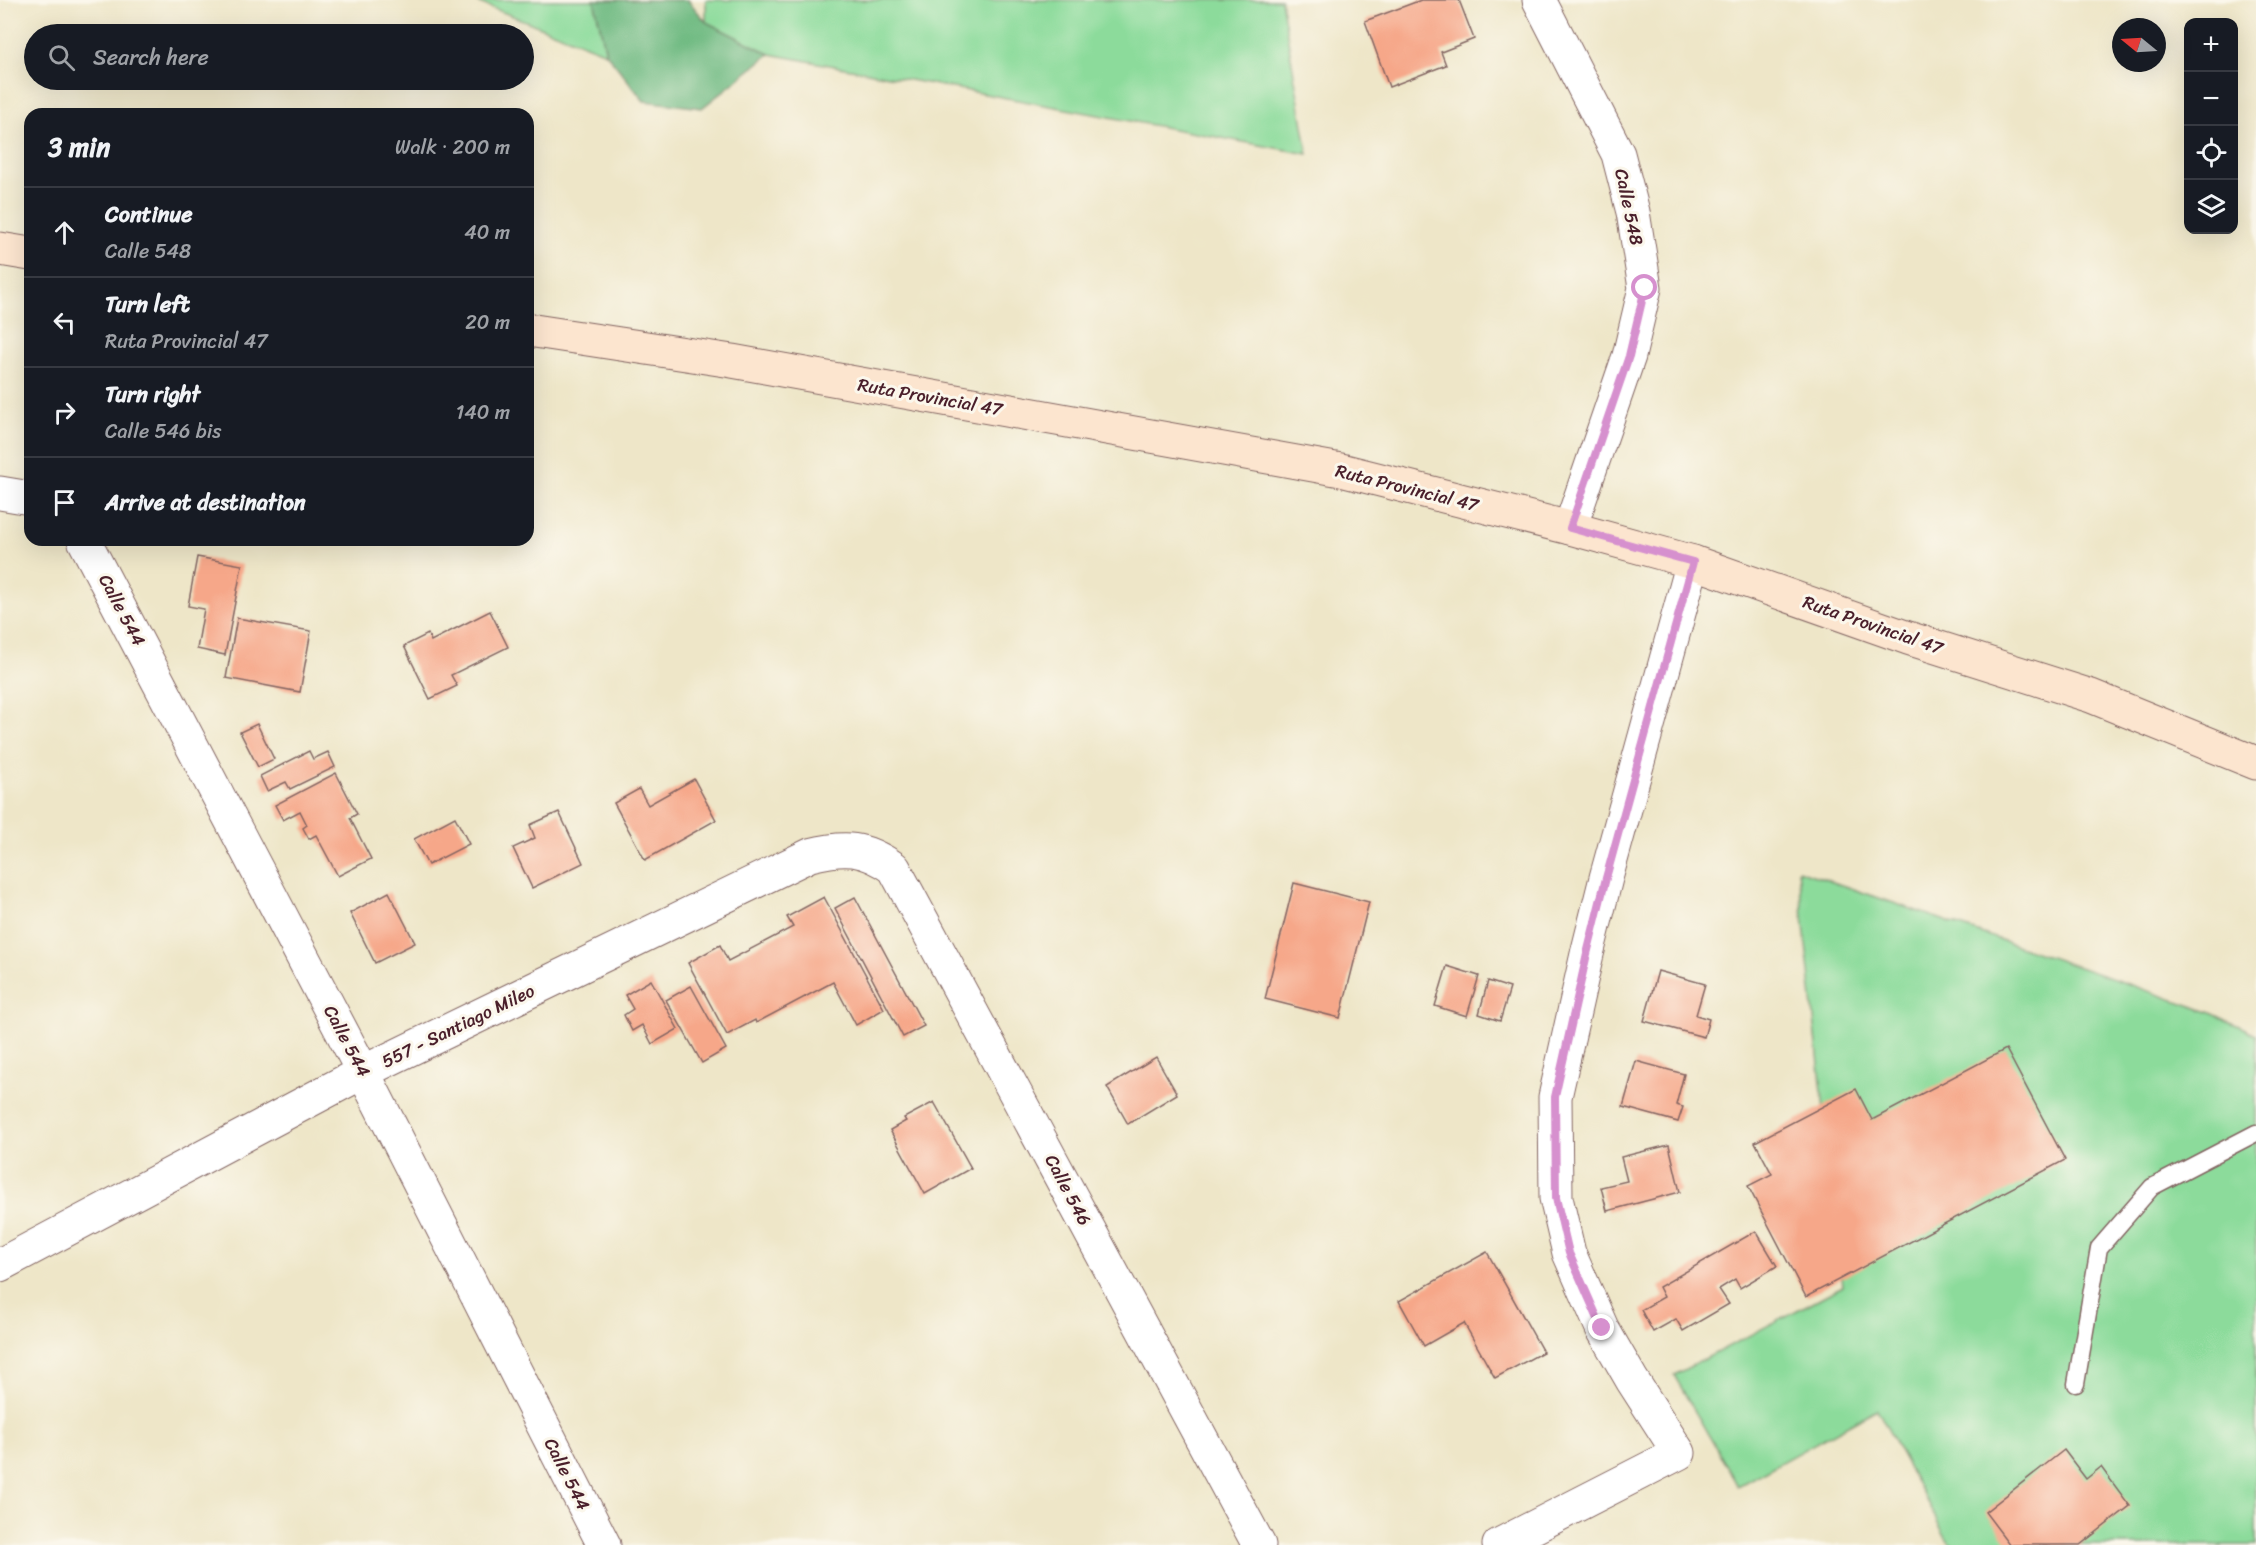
<!DOCTYPE html>
<meta charset="utf-8">
<style>
body{margin:0;font-family:Sriracha,sans-serif;background:#242831;color:#f1f3f6}
.controls{position:absolute;right:18px;top:18px;display:grid;overflow:hidden;border-radius:12px;box-shadow:0 6px 24px #0002}
.controls button{width:54px;height:54px;display:grid;place-items:center;padding:0;border:0;border-bottom:2px solid #363941;background:#171b24;color:#f1f3f6;font:30px sans-serif}
.compass{position:absolute;left:2112px;top:18px;width:54px;height:54px;border-radius:50%;background:#171b24;box-shadow:0 6px 24px #0002;rotate:288deg}
.stop{position:absolute;width:18px;height:18px;margin:-14px;border:4px solid #d690ce;border-radius:50%;background:#fff}
.stop.end{background:#d690ce;border-color:#fff;box-shadow:0 2px 6px #0008}
.list{margin:0;padding:0;list-style:none}
h2{display:flex;justify-content:space-between;align-items:center;height:78px;margin:0;padding:0 24px;font-size:26px}
h2 small{font-size:20px;font-weight:400;color:#9ea1a6}
.list li{display:grid;grid-template-columns:39px 1fr auto;gap:18px;align-items:center;box-sizing:border-box;height:90px;padding:0 24px;border-top:2px solid #363941}
.list b{display:block;font-size:22px;white-space:nowrap}
.list p{margin:0;font-size:20px;white-space:nowrap;color:#9ea1a6}
.list em{font-size:20px;font-style:normal;color:#9ea1a6}
.icon{flex:none;width:33px;height:33px;fill:none;stroke:currentColor;stroke-width:2;stroke-linecap:round;stroke-linejoin:round}
.map{position:relative;flex:none;width:2256px;height:1545px;overflow:hidden}
.search{position:absolute;background:#171b24;box-shadow:0 6px 24px #0002;left:24px;top:24px;width:510px;height:66px;display:flex;align-items:center;gap:15px;box-sizing:border-box;padding:0 21px;border-radius:33px;color:#9ea1a6;font-size:22px}
.panel{position:absolute;background:#171b24;box-shadow:0 6px 24px #0002;left:24px;top:108px;width:510px;height:438px;border-radius:18px}
.map>svg:first-child{display:block}
</style>
<div class="map">
<svg width="2256" height="1545" viewBox="0 0 2256 1545">
<rect width="100%" height="100%" fill="#fbf7ec"/>
<filter id="ink" filterUnits="userSpaceOnUse"><feTurbulence type="fractalNoise" baseFrequency=".0167" numOctaves="2"/><feDisplacementMap in="SourceGraphic" scale="12" xChannelSelector="R" yChannelSelector="G"/><feConvolveMatrix kernelMatrix="1 2 1 2 8 2 1 2 1" color-interpolation-filters="sRGB"/></filter>
<filter id="wash" filterUnits="userSpaceOnUse"><feTurbulence type="fractalNoise" baseFrequency=".008" numOctaves="4" result="noise"/><feDisplacementMap in="SourceGraphic" scale="24" xChannelSelector="R" yChannelSelector="G"/><feGaussianBlur stdDeviation="1.35" result="paint"/><feColorMatrix in="noise" values="0 0 0 0 0 0 0 0 0 0 0 0 0 0 0 0 0 1.4 0 .05"/><feComposite in="paint" operator="in"/></filter>
<g filter="url(#wash)">
<rect width="100%" height="100%" fill="#eee6c8"/>
<g fill="#8cdb9b" stroke="#6b7d63" stroke-width="1.5">
<path d="M 472,0 L 594,0 L 606,53 Z"/>
<path d="M 706,0 L 1281,0 L 1308,154 L 770,54 L 706,22 Z"/>
<path d="M 1798,870 L 2209,1012 L 2256,1034 L 2256,1545 L 1950,1545 L 1877,1409 L 1738,1486 L 1674,1375 L 1843,1286 Z"/>
</g>
<path fill="#71bb83" stroke="#5e6d57" stroke-width="1.5" d="M 594,0 L 688,0 L 706,22 L 770,54 L 702,108 L 644,101 L 606,53 Z"/>
<g id="blocks">
<g fill="#f6a789">
<path d="M 1421,0 L 1459,0 L 1474,39 L 1441,52 L 1446,65 L 1389,87 L 1365,21 Z"/>
<path d="M 197,557 L 242,565 L 225,655 L 197,649 L 204,609 L 188,606 Z"/>
<path d="M 490,611 L 508,647 L 451,675 L 457,686 L 430,699 L 404,646 L 428,634 L 431,641 Z"/>
<path d="M 237,618 L 311,631 L 300,692 L 226,678 Z"/>
<path d="M 257,724 L 274,759 L 258,767 L 240,732 Z"/>
<path d="M 309,751 L 313,759 L 328,752 L 335,767 L 290,789 L 286,782 L 267,791 L 260,776 Z"/>
<path d="M 336,773 L 357,814 L 350,818 L 371,859 L 338,876 L 316,835 L 309,839 L 303,828 L 307,825 L 300,811 L 283,820 L 275,805 Z"/>
<path d="M 694,779 L 716,820 L 645,860 L 614,803 L 639,789 L 648,805 Z"/>
<path d="M 559,812 L 583,863 L 532,888 L 513,848 L 535,838 L 530,825 Z"/>
<path d="M 455,817 L 469,844 L 428,865 L 414,839 Z"/>
<path d="M 1294,883 L 1369,902 L 1340,1018 L 1265,999 Z"/>
<path d="M 389,892 L 415,943 L 375,963 L 350,913 Z"/>
<path d="M 824,897 L 884,1009 L 856,1025 L 833,982 L 756,1023 L 755,1020 L 727,1035 L 688,963 L 720,945 L 728,961 L 793,927 L 787,917 Z"/>
<path d="M 855,897 L 924,1026 L 903,1037 L 835,908 Z"/>
<path d="M 1447,966 L 1479,976 L 1467,1016 L 1435,1006 Z"/>
<path d="M 1658,971 L 1705,984 L 1696,1015 L 1709,1019 L 1704,1037 L 1644,1021 Z"/>
<path d="M 651,980 L 678,1029 L 652,1044 L 642,1025 L 632,1031 L 624,1015 L 633,1009 L 625,995 Z"/>
<path d="M 1488,981 L 1510,988 L 1500,1021 L 1479,1014 Z"/>
<path d="M 691,986 L 726,1049 L 702,1063 L 666,1000 Z"/>
<path d="M 2006,1049 L 2065,1160 L 1806,1297 L 1748,1186 L 1772,1174 L 1755,1142 L 1856,1089 L 1872,1120 Z"/>
<path d="M 1156,1057 L 1177,1094 L 1128,1124 L 1107,1087 Z"/>
<path d="M 1636,1061 L 1684,1074 L 1676,1105 L 1683,1107 L 1678,1122 L 1623,1107 Z"/>
<path d="M 934,1102 L 971,1168 L 925,1194 L 890,1130 L 906,1121 L 904,1118 Z"/>
<path d="M 1669,1145 L 1680,1192 L 1607,1211 L 1601,1187 L 1627,1181 L 1621,1157 Z"/>
<path d="M 1756,1231 L 1777,1266 L 1740,1288 L 1735,1279 L 1719,1289 L 1729,1304 L 1683,1331 L 1676,1319 L 1653,1332 L 1641,1310 L 1664,1297 L 1659,1287 Z"/>
<path d="M 1487,1252 L 1543,1352 L 1495,1378 L 1464,1323 L 1424,1346 L 1399,1301 Z"/>
<path d="M 2064,1450 L 2086,1479 L 2101,1467 L 2130,1506 L 2080,1545 L 2010,1545 L 1985,1512 Z"/>
</g>
</g>
</g>
<g filter="url(#ink)">
<use href="#blocks" fill-opacity="0" stroke="#836562" stroke-width="1.5"/>
<g fill="none" stroke-linecap="round" stroke-linejoin="round">
<g stroke="#836562" stroke-width="19">
<path id="service" d="M 2076,1384 L 2099,1248 L 2152,1187 L 2256,1133"/>
</g>
<g stroke="#836562" stroke-width="35">
<g id="minor">
<path d="M 1539,0 L 1618,154 L 1633,212 L 1645,288 L 1629,356 L 1570,528"/>
<path d="M 0,493 L 30,498"/>
<path d="M 84,540 L 363,1072 L 604,1545"/>
<path d="M 0,1265 L 363,1072 L 810,855 C 845,846 864,847 894,868 L 1259,1545"/>
<path d="M 1499,1545 L 1679,1453 L 1632,1380 L 1602,1328 L 1569,1253 L 1556,1198 L 1555,1097 L 1587,954 L 1606,878 L 1693,562"/>
</g>
</g>
<g stroke="#836562" stroke-width="35">
<g id="secondary">
<path d="M 0,249 L 30,254"/>
<path d="M 528,330 L 732,361 L 1341,470 L 1570,528 L 1693,562 L 1908,638 L 2091,696 L 2256,763"/>
</g>
</g>
<use href="#service" stroke="#fff" stroke-width="16"/>
<use href="#minor" stroke="#fff" stroke-width="33"/>
<use href="#secondary" stroke="#fce5cf" stroke-width="33"/>
</g>
</g>
<g fill="none" stroke-linecap="round" stroke-linejoin="round" filter="url(#ink)">
<path stroke="#d690ce" stroke-width="8" d="M 1602,1328 L 1569,1253 L 1556,1198 L 1555,1097 L 1587,954 L 1606,878 L 1693,562 L 1570,528 L 1629,356 L 1645,288"/>
</g>
<g text-anchor="middle" stroke-width="6" stroke-linejoin="round" paint-order="stroke">
<g font-size="18" fill="#4a1f2b" stroke="#fbf7ec">
<text transform="translate(1629 207) rotate(78)" y="6">Calle 548</text>
<text transform="translate(930 397) rotate(10)" y="6">Ruta Provincial 47</text>
<text transform="translate(1407 488) rotate(14)" y="6">Ruta Provincial 47</text>
<text transform="translate(122 610) rotate(62)" y="6">Calle 544</text>
<text transform="translate(1873 625) rotate(19)" y="6">Ruta Provincial 47</text>
<text transform="translate(458 1026) rotate(-26)" y="6">557 - Santiago Mileo</text>
<text transform="translate(347 1041) rotate(62)" y="6">Calle 544</text>
<text transform="translate(1068 1190) rotate(62)" y="6">Calle 546</text>
<text transform="translate(567 1474) rotate(63)" y="6">Calle 544</text>
</g>
</g>
</svg>
<div class="controls">
<button>+</button>
<button>−</button>
<button><svg class="icon" aria-label="locate" viewBox="0 0 24 24"><circle cx="12" cy="12" r="6"/><path d="M12 2v4M12 18v4M2 12h4M18 12h4"/></svg></button>
<button><svg class="icon" aria-label="layers" viewBox="0 0 24 24"><path d="M12 4l9 5-9 5-9-5zM3 14l9 5 9-5"/></svg></button>
</div>
<svg class="compass" viewBox="-18 -18 36 36"><path d="M0-13l5 13h-10z" fill="#e53935"/><path d="M0 13l5-13h-10z" fill="#9ea1a6"/></svg>
<div class="stop" style="left:1645px;top:288px"></div>
<div class="stop end" style="left:1602px;top:1328px"></div>
<div class="search"><svg class="icon" aria-label="search" viewBox="0 0 24 24"><circle cx="10" cy="10" r="6"/><path d="M15 15l6 6"/></svg>Search here</div>
<section class="panel">
<h2>3 min<small>Walk · 200 m</small></h2>
<ul class="list">
<li><svg class="icon" aria-label="ahead" viewBox="0 0 24 24"><path d="M12 20V5M6 11l6-6 6 6"/></svg><div><b>Continue</b><p>Calle 548</p></div><em>40 m</em></li>
<li><svg class="icon" aria-label="left" viewBox="0 0 24 24"><path d="M17 20v-9H6M10 6l-5 5 5 5"/></svg><div><b>Turn left</b><p>Ruta Provincial 47</p></div><em>20 m</em></li>
<li><svg class="icon" aria-label="right" viewBox="0 0 24 24"><path d="M7 20v-9h11M14 6l5 5-5 5"/></svg><div><b>Turn right</b><p>Calle 546 bis</p></div><em>140 m</em></li>
<li><svg class="icon" aria-label="arrive" viewBox="0 0 24 24"><path d="M6 21V4h12l-3 4 3 4H6"/></svg><div><b>Arrive at destination</b></div></li>
</ul>
</section>
</div>
